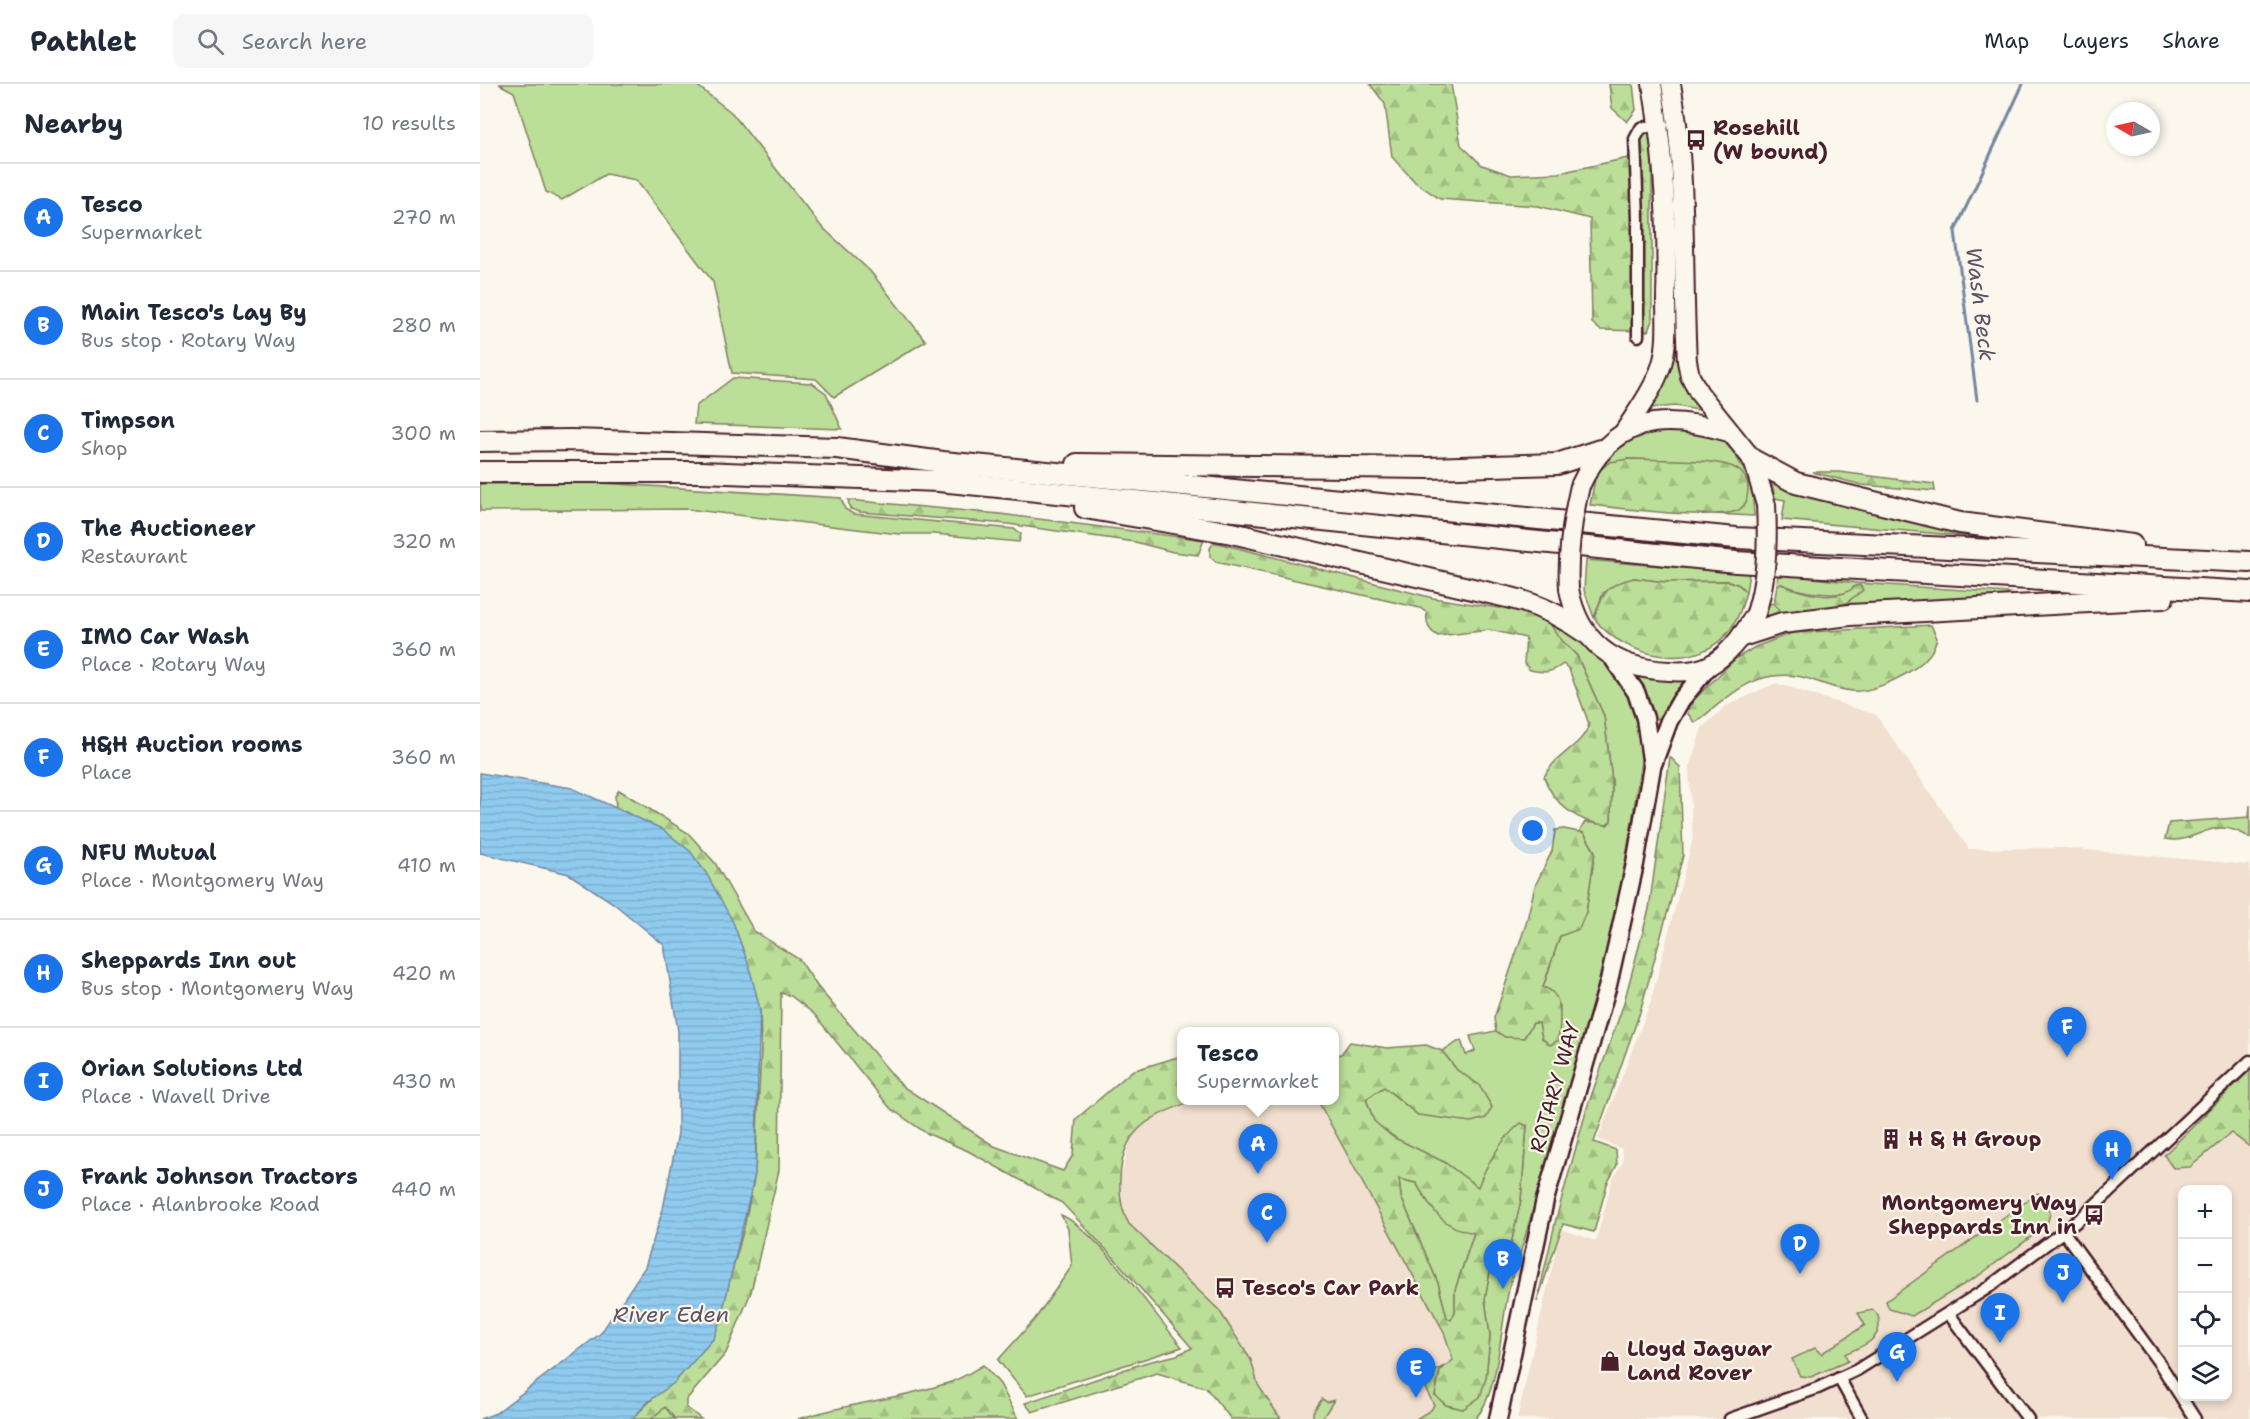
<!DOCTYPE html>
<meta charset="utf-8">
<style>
body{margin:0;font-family:"Shantell Sans",sans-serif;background:#f6f6f7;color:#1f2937}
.controls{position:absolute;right:18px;bottom:18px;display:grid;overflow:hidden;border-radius:12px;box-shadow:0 3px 9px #0003}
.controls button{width:54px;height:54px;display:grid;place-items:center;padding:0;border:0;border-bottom:2px solid #e0e1e3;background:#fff;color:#1f2937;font:30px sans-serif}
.compass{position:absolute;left:1626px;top:18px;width:54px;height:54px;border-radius:50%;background:#fff;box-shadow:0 3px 9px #0003;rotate:279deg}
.you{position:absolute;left:1053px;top:747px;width:21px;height:21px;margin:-15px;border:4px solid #fff;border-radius:50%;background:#1a73e8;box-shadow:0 0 0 9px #1a73e833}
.badge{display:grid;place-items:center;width:39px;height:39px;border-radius:50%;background:#1a73e8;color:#fff;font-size:20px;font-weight:700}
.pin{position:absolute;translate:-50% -50px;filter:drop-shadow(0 2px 3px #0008)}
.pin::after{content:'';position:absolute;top:32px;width:21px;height:18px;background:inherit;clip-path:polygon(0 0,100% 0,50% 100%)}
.popup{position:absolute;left:697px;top:943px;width:162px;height:78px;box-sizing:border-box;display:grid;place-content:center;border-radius:12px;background:#fff;filter:drop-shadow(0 2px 4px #0005);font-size:20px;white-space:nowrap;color:#747a83}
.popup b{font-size:22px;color:#1f2937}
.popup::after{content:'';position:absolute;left:50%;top:100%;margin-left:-12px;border:12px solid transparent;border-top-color:#fff}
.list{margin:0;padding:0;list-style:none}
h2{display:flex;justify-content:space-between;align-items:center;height:78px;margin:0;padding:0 24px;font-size:26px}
h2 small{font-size:20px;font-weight:400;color:#747a83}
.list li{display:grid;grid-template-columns:39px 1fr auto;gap:18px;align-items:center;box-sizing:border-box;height:108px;padding:0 24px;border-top:2px solid #e0e1e3}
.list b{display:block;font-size:22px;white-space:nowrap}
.list p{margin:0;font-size:20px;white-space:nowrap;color:#747a83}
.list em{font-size:20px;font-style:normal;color:#747a83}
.icon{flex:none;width:33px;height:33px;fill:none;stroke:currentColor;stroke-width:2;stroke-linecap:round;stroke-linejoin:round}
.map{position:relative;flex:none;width:1770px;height:1335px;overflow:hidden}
header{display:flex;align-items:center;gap:36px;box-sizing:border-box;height:84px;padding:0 30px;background:#fff;border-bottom:2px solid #e0e1e3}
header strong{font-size:28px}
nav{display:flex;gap:33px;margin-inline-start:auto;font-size:21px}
.search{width:420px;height:54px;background:#f6f6f7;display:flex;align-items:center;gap:15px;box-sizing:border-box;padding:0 21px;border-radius:12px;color:#747a83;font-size:22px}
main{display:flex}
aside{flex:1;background:#fff}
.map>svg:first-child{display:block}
</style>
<header>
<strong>Pathlet</strong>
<div class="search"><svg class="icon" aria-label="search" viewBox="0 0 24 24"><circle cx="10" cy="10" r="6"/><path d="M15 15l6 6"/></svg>Search here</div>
<nav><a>Map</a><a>Layers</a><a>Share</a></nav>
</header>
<main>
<aside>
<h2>Nearby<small>10 results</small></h2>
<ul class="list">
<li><span class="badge">A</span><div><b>Tesco</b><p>Supermarket</p></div><em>270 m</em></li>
<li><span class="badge">B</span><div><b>Main Tesco's Lay By</b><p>Bus stop · Rotary Way</p></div><em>280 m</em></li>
<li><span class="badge">C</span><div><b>Timpson</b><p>Shop</p></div><em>300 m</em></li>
<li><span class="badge">D</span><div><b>The Auctioneer</b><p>Restaurant</p></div><em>320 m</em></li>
<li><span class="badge">E</span><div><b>IMO Car Wash</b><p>Place · Rotary Way</p></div><em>360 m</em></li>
<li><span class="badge">F</span><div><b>H&amp;H Auction rooms</b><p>Place</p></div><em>360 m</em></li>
<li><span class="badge">G</span><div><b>NFU Mutual</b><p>Place · Montgomery Way</p></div><em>410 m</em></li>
<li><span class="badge">H</span><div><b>Sheppards Inn out</b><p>Bus stop · Montgomery Way</p></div><em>420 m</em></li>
<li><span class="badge">I</span><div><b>Orian Solutions Ltd</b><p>Place · Wavell Drive</p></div><em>430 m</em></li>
<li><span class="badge">J</span><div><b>Frank Johnson Tractors</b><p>Place · Alanbrooke Road</p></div><em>440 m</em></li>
</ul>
</aside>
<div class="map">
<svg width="1770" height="1335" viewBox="0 0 1770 1335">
<defs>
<pattern id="forest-firs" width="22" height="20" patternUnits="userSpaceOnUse" patternTransform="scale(1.5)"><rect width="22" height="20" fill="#bbde98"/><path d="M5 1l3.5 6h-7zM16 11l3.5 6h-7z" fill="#a2be83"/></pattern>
<pattern id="water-rules" width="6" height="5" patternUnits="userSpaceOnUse" patternTransform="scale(1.5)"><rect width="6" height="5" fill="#8fcbef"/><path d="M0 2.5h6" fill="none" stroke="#7daecd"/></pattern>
</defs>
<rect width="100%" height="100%" fill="#fbf7ec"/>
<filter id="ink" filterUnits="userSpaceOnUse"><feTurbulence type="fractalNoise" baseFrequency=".0167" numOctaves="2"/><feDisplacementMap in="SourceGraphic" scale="12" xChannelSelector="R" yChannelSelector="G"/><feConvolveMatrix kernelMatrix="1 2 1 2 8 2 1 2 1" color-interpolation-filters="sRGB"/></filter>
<g filter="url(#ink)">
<g fill="#f1dfd0" fill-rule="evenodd">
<path d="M 1296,599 L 1396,631 L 1489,765 L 1584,764 L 1770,781 L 1770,1335 L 1037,1335 L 1081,1145 L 1116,1157 L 1132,1097 L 1143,1078 L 1142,1065 L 1118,1055 L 1171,917 L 1213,754 L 1209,684 L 1222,644 L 1246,622 ZM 1702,1106 L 1748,1106 L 1748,1312 L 1702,1312 Z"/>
<path d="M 713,1016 L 838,1017 L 964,1248 L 973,1276 L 942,1296 L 954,1321 L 951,1326 L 936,1335 L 801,1335 L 778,1301 L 771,1276 L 739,1226 L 649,1140 L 642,1127 L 639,1102 L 649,1060 L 656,1048 L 674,1034 Z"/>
</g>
<g fill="#bbde98" stroke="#827e62" stroke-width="1.5">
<path d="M 19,0 L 215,0 L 252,29 L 341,142 L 390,187 L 446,257 L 354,313 L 336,295 L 252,289 L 233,198 L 156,96 L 126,90 L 82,116 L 66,108 L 34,8 Z"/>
<path d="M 1199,274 L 1224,327 L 1196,322 L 1170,324 L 1186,275 Z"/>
<path d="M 253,294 L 332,299 L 346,309 L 362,345 L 214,340 L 216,322 Z"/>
<path d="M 1178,338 L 1237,350 L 1255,370 L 1272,401 L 1274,432 L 1233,430 L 1258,426 L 1211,377 L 1148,375 L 1116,389 L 1126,368 Z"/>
<path d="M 1290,391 L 1545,454 L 1496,453 L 1302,436 L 1305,416 L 1295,414 Z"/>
<path d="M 121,399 L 361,414 L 365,425 L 373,430 L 534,445 L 541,450 L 539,458 L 454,450 L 419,450 L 206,425 L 0,427 L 0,400 Z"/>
<path d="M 1106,476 L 1269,489 L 1266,508 L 1259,501 L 1249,497 L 1185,498 L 1154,494 L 1123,509 L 1114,534 L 1104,506 Z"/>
<path d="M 1298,490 L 1377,499 L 1530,509 L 1525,512 L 1354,528 L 1370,517 L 1375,502 L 1368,509 C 1344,512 1323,509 1301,500 L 1297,501 Z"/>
<path d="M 1288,519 L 1294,520 L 1303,529 L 1278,540 Z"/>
<path d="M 1065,531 L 1100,550 L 1128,581 L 1152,612 L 1164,656 L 1151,745 L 1130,860 L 1038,1177 C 1018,1219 1025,1302 995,1335 L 936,1335 L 951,1326 L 954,1321 L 941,1296 L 964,1282 L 960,1287 L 955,1311 L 966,1321 L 983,1325 L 1006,1294 L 1010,1252 L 1005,1215 L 1010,1187 L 1031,1160 L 1041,1116 L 1047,1042 L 998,1104 L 964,1078 L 928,1063 L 894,1038 L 886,1015 L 904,1003 L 938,1031 L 999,1001 L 977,986 L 962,967 L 981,956 L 986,971 L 995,967 L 990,952 L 1016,947 L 1025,953 L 1053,939 L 1060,939 L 1062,954 L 1079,936 L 1080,922 L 1063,903 L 1080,852 L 1099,844 L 1106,828 L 1115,768 L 1104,749 L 1099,748 L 1105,738 L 1127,741 L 1131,737 L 1132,697 L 1124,632 L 1097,572 L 1077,552 Z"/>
<path d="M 1152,589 L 1210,592 L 1189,617 L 1178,635 L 1174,635 L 1168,612 Z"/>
<path d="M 919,1095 L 936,1099 L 952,1124 L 994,1149 L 975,1206 L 975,1228 L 971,1236 L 967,1234 L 958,1199 L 921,1113 Z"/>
<path d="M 1558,1109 L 1567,1115 L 1570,1129 L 1567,1141 L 1501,1190 L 1432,1232 L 1409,1225 L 1406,1217 Z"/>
<path d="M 581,1131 C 616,1145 675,1231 702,1263 L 547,1312 L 518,1276 L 555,1235 L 592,1182 L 588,1145 Z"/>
<path d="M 1393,1226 C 1398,1230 1399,1232 1399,1239 C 1400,1258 1379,1263 1365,1270 L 1368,1277 L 1331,1293 L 1320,1292 L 1312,1275 L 1335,1264 L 1341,1270 L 1385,1241 L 1378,1229 Z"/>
<path d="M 842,1315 L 847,1318 L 854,1316 L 842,1335 L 833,1335 L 833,1328 Z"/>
<path d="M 185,1323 L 195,1335 L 171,1335 Z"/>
</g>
<g fill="url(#forest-firs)" stroke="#827e62" stroke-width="1.5" fill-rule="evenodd">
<path d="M 890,0 L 971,0 L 981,61 L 1002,81 L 1031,91 L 1079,89 L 1148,74 L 1160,51 L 1172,49 L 1172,236 L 1168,247 L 1120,246 L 1112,239 L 1110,135 L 1058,122 L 960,115 L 935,98 L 912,73 L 905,20 Z"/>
<path d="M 1129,0 L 1153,0 L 1156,26 L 1147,38 L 1132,24 Z"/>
<path d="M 1148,375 C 1173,376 1233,374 1253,383 C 1266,389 1270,400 1267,413 C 1267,419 1262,425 1257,427 C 1229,436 1142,424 1110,421 L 1116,389 L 1130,378 Z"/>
<path d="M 1332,388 L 1359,388 L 1454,400 L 1455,407 L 1382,401 Z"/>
<path d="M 368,416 L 520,430 L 724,456 L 718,471 L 693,468 L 655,458 L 528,440 L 380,428 L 370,425 Z"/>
<path d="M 734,458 L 953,514 L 1019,524 L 1034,521 L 1065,531 L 1077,551 L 1097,572 L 1124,632 L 1132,697 L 1131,737 L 1127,741 C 1098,739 1073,720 1064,693 C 1074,671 1104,661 1109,640 L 1089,585 L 1083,580 C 1072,589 1064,589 1050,586 L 1044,579 L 1046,554 L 1010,546 L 958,552 C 948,546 946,540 947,529 L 940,524 L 736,478 L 730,473 L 730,464 Z"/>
<path d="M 1154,494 L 1185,498 L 1249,497 L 1259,501 L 1266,508 C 1263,520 1259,533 1252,543 C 1220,591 1144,575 1114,534 C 1124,508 1125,501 1154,494 Z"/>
<path d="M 1301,500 C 1322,509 1358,520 1375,502 L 1380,501 L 1383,506 L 1354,528 L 1303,529 L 1294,520 L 1297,501 Z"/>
<path d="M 1451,541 L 1457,554 C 1455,560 1453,567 1449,571 C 1436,588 1394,609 1373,607 C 1343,605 1328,587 1293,592 C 1262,596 1239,621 1215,639 L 1208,630 L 1209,621 L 1255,575 L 1275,563 L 1312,549 Z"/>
<path d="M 1190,673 L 1200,683 L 1203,772 L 1160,928 L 1114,1058 L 1136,1066 L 1137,1081 L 1127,1100 L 1114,1148 L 1083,1140 L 1057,1218 L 1076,1135 L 1107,1024 L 1143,922 L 1169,825 Z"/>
<path d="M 139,706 L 208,749 L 235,779 L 274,847 L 320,876 L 337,902 L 422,1002 L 514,1062 L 583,1087 L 593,1071 L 596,1035 L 652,987 L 701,972 L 702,1016 L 713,1017 C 694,1024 670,1032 656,1048 C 637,1069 635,1116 649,1140 L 739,1226 L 771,1276 L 778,1301 L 801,1335 L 751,1335 L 726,1304 L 677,1289 L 552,1328 L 545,1319 L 664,1279 L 697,1271 L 712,1264 L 635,1175 L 582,1119 L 488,1067 L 446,1049 L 410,1024 L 334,930 L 311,912 L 301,909 L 299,1086 L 271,1208 L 246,1269 L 206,1316 L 206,1323 L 221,1335 L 195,1335 L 185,1323 L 171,1335 L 152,1335 L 234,1254 L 264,1144 L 275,1090 L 281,964 L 280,925 L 148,729 L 136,724 L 135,712 Z"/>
<path d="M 1770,721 L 1770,754 C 1731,728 1717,762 1685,755 L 1689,739 L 1769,733 Z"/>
<path d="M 1084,745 L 1104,749 L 1115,768 L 1106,828 L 1099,845 L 1080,852 L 1063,903 C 1086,910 1079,936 1079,956 L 1070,961 L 1062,954 L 1059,939 L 1053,939 L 1044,954 L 1025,953 L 1016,947 L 1014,934 L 1046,840 L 1055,802 L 1072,767 L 1075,746 Z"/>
<path d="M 870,958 L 907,964 L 946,961 L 962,967 L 977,986 L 999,1001 L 1012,1023 L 1006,1034 L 991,1038 L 938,1031 L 904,1003 L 886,1015 L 894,1037 L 913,1053 L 964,1078 L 998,1103 C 1006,1081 1022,1054 1041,1039 L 1047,1042 L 1041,1116 L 1031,1160 L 1010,1187 L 1005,1215 L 1010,1252 L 1006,1294 L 1000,1313 L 983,1325 L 966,1321 L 955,1311 L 960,1287 L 973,1276 L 964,1248 L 838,1017 L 854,1016 L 855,971 L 861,970 ZM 919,1095 L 936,1099 C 954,1127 960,1143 994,1149 L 975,1206 L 975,1228 L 971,1236 L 967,1234 L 958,1199 L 921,1113 Z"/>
<path d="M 1770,986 L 1770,1063 L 1751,1049 L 1710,1083 L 1693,1084 L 1684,1071 Z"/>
<path d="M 503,1281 L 520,1300 L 538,1335 L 318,1335 C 368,1319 421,1315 471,1298 C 482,1294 493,1287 503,1281 Z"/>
</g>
<path fill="url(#water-rules)" stroke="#7386a1" stroke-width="1.5" d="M 0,689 L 92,704 L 182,745 L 210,767 L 226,789 L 253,838 L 269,882 L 280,925 L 275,1090 L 242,1230 L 234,1254 L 194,1299 L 169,1317 L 152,1335 L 0,1335 L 16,1329 L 121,1249 L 165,1183 L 183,1125 L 198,1049 L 198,947 L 184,861 L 133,819 L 89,790 L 0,769 Z"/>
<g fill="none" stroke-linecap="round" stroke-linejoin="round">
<path stroke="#7386a1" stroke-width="3" d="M 1497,316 L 1475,147 L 1543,0"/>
<g stroke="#4a1f2b" stroke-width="15">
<g id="minor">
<path d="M 1158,252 L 1158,135 L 1155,55 L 1161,44 L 1183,41"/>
<path d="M 1583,1147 L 1680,1280 L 1715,1335"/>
<path d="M 1469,1230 L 1548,1335"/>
<path d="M 1359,1294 L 1382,1335"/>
<path d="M 1250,1335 L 1338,1304 L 1377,1286 L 1506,1205 L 1600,1135 L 1770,977"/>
</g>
</g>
<g stroke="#4a1f2b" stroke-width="21">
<g id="primary">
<path d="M 1134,576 L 1156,608 L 1165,634 L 1172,682"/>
<path d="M 1018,1335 L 1065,1116 L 1128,901 L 1155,780 L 1172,683 L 1189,637 L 1201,616 L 1230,581"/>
</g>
</g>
<g stroke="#4a1f2b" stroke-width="22">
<g id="trunk">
<path d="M 1191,0 C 1208,92 1202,184 1207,277 L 1210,292 L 1219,309 L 1273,376 L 1286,421"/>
<path d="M 1144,348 C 1158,326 1174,305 1182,280 C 1188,259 1186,237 1186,216 C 1188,144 1184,71 1172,0"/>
<path d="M 1100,402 C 1132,333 1181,328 1249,348"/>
<path d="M 1089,505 C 1099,559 1135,585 1189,587 C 1202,588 1219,587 1230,581 C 1250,570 1265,548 1276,529"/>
</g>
</g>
<g stroke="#4a1f2b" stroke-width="24">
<g id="motorway">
<path d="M 0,357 L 91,356 L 357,364 L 463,378 L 1256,454 L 1770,478"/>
<path d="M 1273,376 L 1316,399 L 1480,439 L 1652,461"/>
<path d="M 597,380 L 948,384 L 1077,380 L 1120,366"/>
<path d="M 0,388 L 221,388 L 459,397 L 1256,478 L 1770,508"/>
<path d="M 605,424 L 752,449 L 1031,514 C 1060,521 1082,532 1106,549"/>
<path d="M 1262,552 L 1302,539 L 1370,531 L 1683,514"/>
</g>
</g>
<use href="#minor" stroke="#fbf7ec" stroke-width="10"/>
<use href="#primary" stroke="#fbf7ec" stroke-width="16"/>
<use href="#trunk" stroke="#fbf7ec" stroke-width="18"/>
<use href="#motorway" stroke="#fbf7ec" stroke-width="20"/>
<g stroke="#4a1f2b" stroke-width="22" stroke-linecap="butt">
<g id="trunk-bridge">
<path d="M 1089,505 C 1087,470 1092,436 1100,402"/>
<path d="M 1276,529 C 1287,495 1288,457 1286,421"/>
</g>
</g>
<use href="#trunk-bridge" stroke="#fbf7ec" stroke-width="18"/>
</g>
</g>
<defs>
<g id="bus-bare" transform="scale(1.62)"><path d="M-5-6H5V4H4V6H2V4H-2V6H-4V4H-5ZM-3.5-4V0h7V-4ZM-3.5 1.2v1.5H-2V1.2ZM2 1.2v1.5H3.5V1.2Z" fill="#4a1f2b" stroke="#fbf7ec" stroke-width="2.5" paint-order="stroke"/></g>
<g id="building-bare" transform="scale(1.62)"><path d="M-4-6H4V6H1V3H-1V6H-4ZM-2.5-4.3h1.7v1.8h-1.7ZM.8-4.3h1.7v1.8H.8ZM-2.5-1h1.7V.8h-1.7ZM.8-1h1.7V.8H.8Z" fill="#4a1f2b" stroke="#fbf7ec" stroke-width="2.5" paint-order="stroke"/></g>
<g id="shop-bare" transform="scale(1.62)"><path d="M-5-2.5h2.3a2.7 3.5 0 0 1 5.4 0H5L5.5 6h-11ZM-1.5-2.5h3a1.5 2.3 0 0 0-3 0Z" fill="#4a1f2b" stroke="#fbf7ec" stroke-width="2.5" paint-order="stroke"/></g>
</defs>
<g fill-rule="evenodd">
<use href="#bus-bare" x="1216" y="56"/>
<use href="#building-bare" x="1411" y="1055"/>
<use href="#bus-bare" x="1614" y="1131"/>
<use href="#bus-bare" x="745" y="1204"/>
<use href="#shop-bare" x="1130" y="1277"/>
</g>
<g text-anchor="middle" stroke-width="4.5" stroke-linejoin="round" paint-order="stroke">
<g font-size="21" font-weight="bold" fill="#4a1f2b" stroke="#fbf7ec" text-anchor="start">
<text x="1233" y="51">Rosehill<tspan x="1233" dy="24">(W bound)</tspan></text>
<text x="1428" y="1062">H &amp; H Group</text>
<text x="1597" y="1126" text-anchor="end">Montgomery Way<tspan x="1597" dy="24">Sheppards Inn in</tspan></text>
<text x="762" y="1211">Tesco's Car Park</text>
<text x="1147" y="1272">Lloyd Jaguar<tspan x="1147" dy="24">Land Rover</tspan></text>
</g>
<g font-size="21" fill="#4a1f2b" stroke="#fbf7ec">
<text transform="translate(1075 1003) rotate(-74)" y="7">ROTARY WAY</text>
</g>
<g font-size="22" font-style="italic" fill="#5f5366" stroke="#fbf7ec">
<text transform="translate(1501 220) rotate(83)" y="8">Wash Beck</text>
<text x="191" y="1238">River Eden</text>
</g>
</g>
</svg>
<div class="controls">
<button>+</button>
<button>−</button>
<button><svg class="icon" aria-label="locate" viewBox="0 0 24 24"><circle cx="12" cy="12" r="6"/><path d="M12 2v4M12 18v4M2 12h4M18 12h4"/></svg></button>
<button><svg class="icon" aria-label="layers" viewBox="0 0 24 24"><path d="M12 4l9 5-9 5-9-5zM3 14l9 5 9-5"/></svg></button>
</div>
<svg class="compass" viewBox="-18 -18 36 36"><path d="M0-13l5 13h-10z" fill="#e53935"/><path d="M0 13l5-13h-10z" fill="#747a83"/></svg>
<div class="you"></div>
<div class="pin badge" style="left:778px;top:1090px">A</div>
<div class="popup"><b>Tesco</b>Supermarket</div>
<div class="pin badge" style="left:1023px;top:1205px">B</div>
<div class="pin badge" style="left:787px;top:1159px">C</div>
<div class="pin badge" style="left:1320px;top:1190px">D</div>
<div class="pin badge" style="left:936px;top:1314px">E</div>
<div class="pin badge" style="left:1587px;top:973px">F</div>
<div class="pin badge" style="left:1417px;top:1298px">G</div>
<div class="pin badge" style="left:1632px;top:1096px">H</div>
<div class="pin badge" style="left:1520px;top:1259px">I</div>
<div class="pin badge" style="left:1583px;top:1219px">J</div>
</div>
</main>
